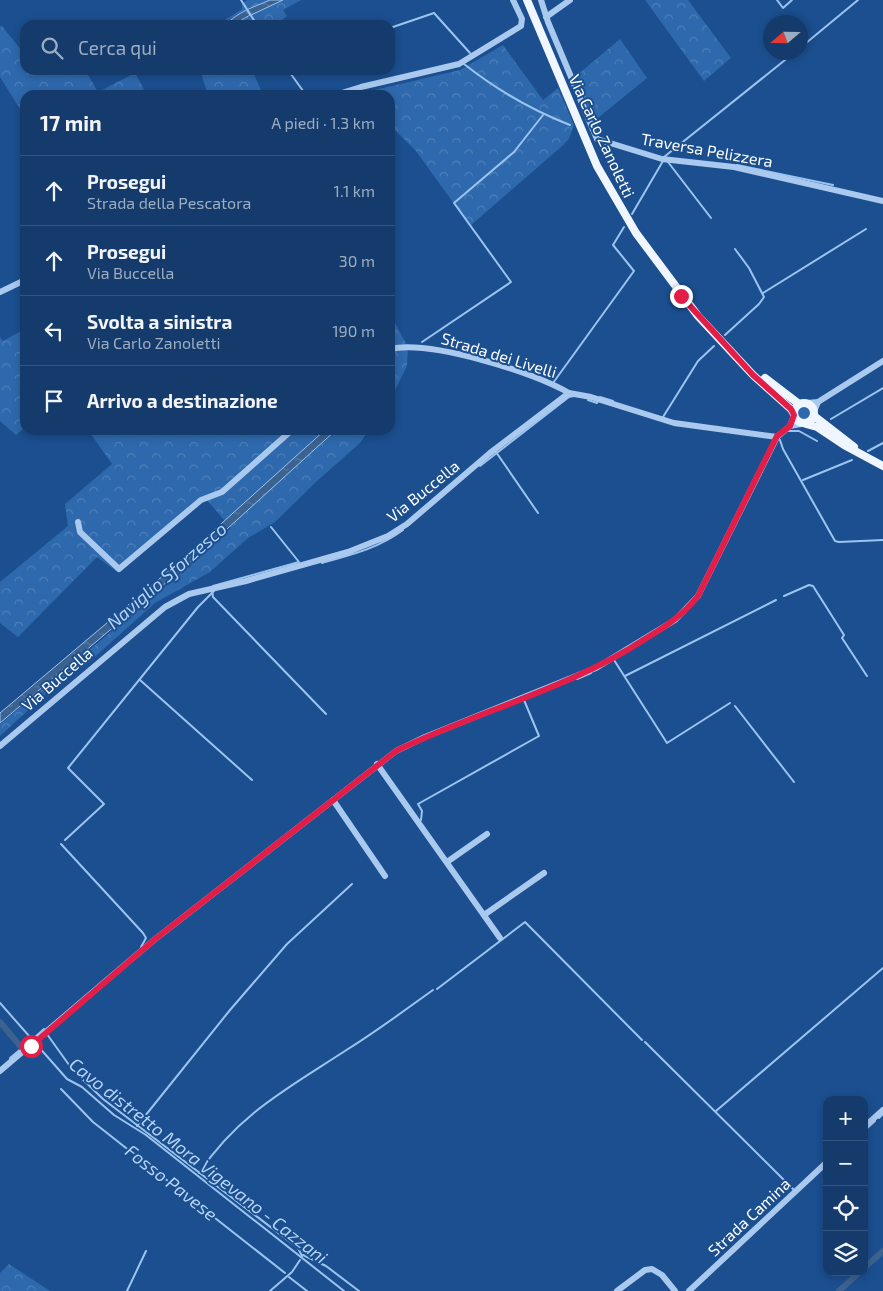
<!DOCTYPE html>
<html lang="it">
<meta charset="utf-8">
<style>
body{margin:0;font-family:"Exo 2",sans-serif;background:#214673;color:#f1f3f6}
.controls{position:absolute;right:15px;bottom:15px;display:grid;overflow:hidden;border-radius:10px;box-shadow:0 2px 8px #0003}
.controls button{width:45px;height:45px;display:grid;place-items:center;padding:0;border:0;border-bottom:1px solid #33557e;background:#143b6b;color:#f1f3f6;font:25px sans-serif}
.compass{position:absolute;left:763px;top:15px;width:45px;height:45px;border-radius:50%;background:#143b6b;box-shadow:0 2px 8px #0003;rotate:250deg}
.stop{position:absolute;width:15px;height:15px;margin:-11px;border:4px solid #e11d48;border-radius:50%;background:#fff}
.stop.end{background:#e11d48;border-color:#fff;box-shadow:0 1px 5px #0008}
.list{margin:0;padding:0;list-style:none}
h2{display:flex;justify-content:space-between;align-items:center;height:65px;margin:0;padding:0 20px;font-size:21px}
h2 small{font-size:16px;font-weight:400;color:#9dadc1}
.list li{display:grid;grid-template-columns:32px 1fr auto;gap:15px;align-items:center;box-sizing:border-box;height:70px;padding:0 20px;border-top:1px solid #33557e}
.list b{display:block;font-size:19px;white-space:nowrap}
.list p{margin:0;font-size:16px;white-space:nowrap;color:#9dadc1}
.list em{font-size:16px;font-style:normal;color:#9dadc1}
.icon{flex:none;width:28px;height:28px;fill:none;stroke:currentColor;stroke-width:2;stroke-linecap:round;stroke-linejoin:round}
.map{position:relative;flex:none;width:883px;height:1291px;overflow:hidden}
.search{position:absolute;background:#143b6b;box-shadow:0 2px 8px #0003;left:20px;top:20px;width:375px;height:55px;display:flex;align-items:center;gap:12px;box-sizing:border-box;padding:0 18px;border-radius:15px;color:#9dadc1;font-size:19px}
.panel{position:absolute;background:#143b6b;box-shadow:0 2px 8px #0003;left:20px;top:90px;width:375px;height:345px;border-radius:15px}
.map>svg:first-child{display:block}
</style>
<div class="map">
<svg width="883" height="1291" viewBox="0 0 883 1291">
<defs>
<pattern id="forest-crowns" width="20" height="18" patternUnits="userSpaceOnUse" patternTransform="scale(1.25)"><rect width="20" height="18" fill="#2e69ad"/><path d="M2 6a3 3 0 1 1 6 0M12 15a3 3 0 1 1 6 0" fill="none" stroke="#4d80b9"/></pattern>
<pattern id="water-ripples" width="26" height="14" patternUnits="userSpaceOnUse" patternTransform="scale(1.25)"><rect width="26" height="14" fill="#3c6290"/><path d="M2 4q2-2 4 0t4 0M15 11q2-2 4 0t4 0" fill="none" stroke="#597aa1"/></pattern>
</defs>
<rect width="100%" height="100%" fill="#1b4f8f"/>
<circle fill="#2e69ad" cx="804" cy="413" r="7"/>
<g fill="url(#forest-crowns)">
<path d="M 248,0 L 301,0 L 283,10 L 287,16 L 275,25 L 217,25 L 242,9 L 242,3 Z"/>
<path d="M 645,0 L 688,0 L 731,58 L 704,81 Z"/>
<path d="M 0,26 L 2,26 L 25,55 L 25,70 L 85,70 L 98,92 L 135,73 L 147,95 L 25,95 L 25,117 L 0,77 Z"/>
<path d="M 620,39 L 647,78 L 593,122 L 576,76 Z"/>
<path d="M 503,45 L 543,100 L 558,88 L 574,125 L 569,139 L 561,147 L 470,226 L 416,151 L 390,125 L 390,95 L 353,95 L 460,70 Z"/>
<path d="M 200,70 L 252,70 L 263,95 L 208,95 Z"/>
<path d="M 390,314 L 408,347 L 407,366 L 390,400 Z"/>
<path d="M 25,329 L 25,427 L 16,435 L 0,421 L 0,337 L 3,341 Z"/>
<path d="M 88,430 L 369,430 L 360,443 L 317,481 L 275,522 L 248,538 L 210,572 L 155,603 L 89,662 L 48,692 L 0,736 L 0,724 L 159,592 L 231,528 L 205,498 L 116,571 L 97,557 L 18,637 L 0,623 L 0,582 L 68,526 L 65,504 L 112,464 Z"/>
<path d="M 9,1264 L 50,1291 L 0,1291 L 0,1273 Z"/>
</g>
<g fill="url(#water-ripples)" stroke="#9cc4f0">
<path d="M 270,0 L 283,0 L 251,15 L 247,11 L 250,15 L 233,25 L 226,25 C 237,12 254,7 270,0 Z"/>
<path d="M 325,430 L 336,430 L 194,559 L 0,723 L 0,713 L 171,569 Z"/>
</g>
<g fill="none" stroke-linecap="round" stroke-linejoin="round">
<g stroke="#9cc4f0" stroke-width="2">
<path d="M 241,0 L 257,25"/>
<path d="M 777,0 L 783,8 L 792,0"/>
<path d="M 390,28 L 434,13 L 470,53"/>
<path d="M 800,48 L 858,0"/>
<path d="M 464,64 C 497,90 531,110 570,125"/>
<path d="M 288,70 L 306,95"/>
<path d="M 664,157 L 795,52"/>
<path d="M 668,162 L 711,218"/>
<path d="M 737,165 L 833,185"/>
<path d="M 632,214 L 663,161"/>
<path d="M 763,293 L 866,229"/>
<path d="M 725,335 L 759,304 L 764,297 L 749,268 L 735,249"/>
<path d="M 422,342 L 511,282 L 454,203 L 514,152 L 543,115"/>
<path d="M 553,383 L 634,271 L 613,245 L 624,227"/>
<path d="M 588,400 L 597,403 L 600,397 L 613,401"/>
<path d="M 663,417 L 698,361 L 714,346"/>
<path d="M 831,419 L 883,388"/>
<path d="M 788,431 L 799,431 L 817,441"/>
<path d="M 780,440 L 783,449 L 835,541 L 839,542 L 883,540"/>
<path d="M 868,451 L 883,443"/>
<path d="M 496,452 L 538,513"/>
<path d="M 480,466 L 569,397 L 574,396"/>
<path d="M 803,480 L 852,460"/>
<path d="M 322,563 C 351,555 379,548 403,530"/>
<path d="M 213,586 L 299,562 L 271,527"/>
<path d="M 212,591 L 213,597 L 326,714"/>
<path d="M 784,596 L 809,585 L 813,586 L 844,635 L 842,638 L 867,676"/>
<path d="M 614,660 L 667,743 L 730,703"/>
<path d="M 625,676 L 776,600"/>
<path d="M 577,679 L 591,673"/>
<path d="M 140,680 L 252,780"/>
<path d="M 735,706 L 794,782"/>
<path d="M 421,820 L 422,811 L 418,804 L 539,736 L 524,700"/>
<path d="M 65,840 L 104,804 L 68,768 L 198,607 L 214,591"/>
<path d="M 61,844 L 143,933 L 146,938 L 141,947"/>
<path d="M 437,989 L 525,922 L 642,1040"/>
<path d="M 0,1003 L 67,1079 L 82,1087 L 114,1115 L 146,1135 L 344,1291"/>
<path d="M 44,1030 L 72,1069 L 103,1099 L 298,1248 L 302,1256"/>
<path d="M 645,1042 L 794,1190"/>
<path d="M 26,1045 L 44,1029"/>
<path d="M 10,1058 L 22,1048"/>
<path d="M 61,1089 L 93,1122 L 285,1273"/>
<path d="M 716,1111 L 883,968"/>
<path d="M 879,1118 L 883,1114"/>
<path d="M 137,1126 L 230,1010 L 287,944 L 352,884"/>
<path d="M 864,1131 L 875,1121"/>
<path d="M 199,1173 C 239,1113 290,1087 348,1049 C 377,1031 405,1010 433,990"/>
<path d="M 303,1255 L 326,1266 L 359,1291"/>
<path d="M 289,1277 L 307,1291"/>
<path d="M 127,1291 L 146,1251"/>
<path d="M 270,1291 L 292,1272 L 300,1260"/>
</g>
<g stroke="#3c6290" stroke-width="6">
<path d="M 0,1022 L 21,1047"/>
<path d="M 864,1268 L 883,1251"/>
<path d="M 839,1291 L 860,1272"/>
</g>
<g stroke="#a9c9ee" stroke-width="6">
<path d="M 541,0 L 548,22 L 597,139 L 662,159 L 734,167 L 883,201"/>
<path d="M 546,17 L 570,0"/>
<path d="M 335,95 L 361,87 L 459,64 L 521,26 L 522,19 L 513,0"/>
<path d="M 0,292 L 25,280"/>
<path d="M 390,349 C 430,340 534,372 569,393"/>
<path d="M 807,403 L 818,402 L 883,361"/>
<path d="M 814,412 L 818,402"/>
<path d="M 790,426 L 801,424"/>
<path d="M 78,522 L 80,532 L 119,569 L 201,500 L 222,492 L 292,430"/>
<path d="M 0,746 L 165,607 L 189,594 L 246,581 L 348,552 L 388,536 L 407,524 L 490,453 L 569,393 L 591,397 L 674,423 L 777,437 L 790,426 L 794,415"/>
<path d="M 377,764 L 500,938"/>
<path d="M 333,800 L 385,876"/>
<path d="M 447,862 L 487,834"/>
<path d="M 484,915 L 544,873"/>
<path d="M 0,1071 L 154,940 L 396,751 L 425,737 L 596,668 L 675,620 L 698,596 L 777,437"/>
<path d="M 864,1127 L 883,1110"/>
<path d="M 617,1291 L 645,1270 L 652,1269 L 662,1275 L 675,1291"/>
<path d="M 689,1291 L 827,1162"/>
</g>
<g stroke="#f0f6ff" stroke-width="8">
<path d="M 527,0 L 597,166 L 636,233 L 698,316 L 753,375 L 791,409 L 794,414"/>
<path d="M 765,378 L 799,404"/>
<circle cx="804" cy="413" r="10"/>
<path d="M 814,416 L 854,447"/>
<path d="M 806,424 L 817,427 L 844,445 L 883,466"/>
</g>
</g>
<g fill="none" stroke-linecap="round" stroke-linejoin="round">
<path stroke="#e11d48" stroke-width="6" d="M 31,1046 L 154,940 L 396,751 C 478,711 569,689 645,639 C 665,627 683,615 698,596 L 777,436 L 790,426 L 794,415 L 791,409 L 753,375 L 681,296"/>
</g>
<g text-anchor="middle" stroke-width="4" stroke-linejoin="round" paint-order="stroke">
<g font-size="16" fill="#fff" stroke="#1b4f8f">
<text transform="translate(602 136) rotate(65)" y="6">Via Carlo Zanoletti</text>
<text transform="translate(707 150) rotate(10)" y="6">Traversa Pelizzera</text>
<text transform="translate(499 355) rotate(17)" y="6">Strada dei Livelli</text>
<text transform="translate(423 491) rotate(-39)" y="6">Via Buccella</text>
<text transform="translate(57 679) rotate(-41)" y="6">Via Buccella</text>
<text transform="translate(749 1217) rotate(-43)" y="6">Strada Camina</text>
</g>
<g font-size="18" font-style="italic" fill="#b5d3f5" stroke="#1b4f8f">
<text transform="translate(167 576) rotate(-41)" y="6">Naviglio Sforzesco</text>
<text transform="translate(198 1161) rotate(38)" y="6">Cavo distretto Mora Vigevano - Cazzani</text>
<text transform="translate(171 1183) rotate(38)" y="6">Fosso Pavese</text>
</g>
</g>
</svg>
<div class="controls">
<button>+</button>
<button>−</button>
<button><svg class="icon" aria-label="locate" viewBox="0 0 24 24"><circle cx="12" cy="12" r="6"/><path d="M12 2v4M12 18v4M2 12h4M18 12h4"/></svg></button>
<button><svg class="icon" aria-label="layers" viewBox="0 0 24 24"><path d="M12 4l9 5-9 5-9-5zM3 14l9 5 9-5"/></svg></button>
</div>
<svg class="compass" viewBox="-18 -18 36 36"><path d="M0-13l5 13h-10z" fill="#e53935"/><path d="M0 13l5-13h-10z" fill="#9dadc1"/></svg>
<div class="stop" style="left:31px;top:1046px"></div>
<div class="stop end" style="left:681px;top:296px"></div>
<div class="search"><svg class="icon" aria-label="search" viewBox="0 0 24 24"><circle cx="10" cy="10" r="6"/><path d="M15 15l6 6"/></svg>Cerca qui</div>
<section class="panel">
<h2>17 min<small>A piedi · 1.3 km</small></h2>
<ul class="list">
<li><svg class="icon" aria-label="ahead" viewBox="0 0 24 24"><path d="M12 20V5M6 11l6-6 6 6"/></svg><div><b>Prosegui</b><p>Strada della Pescatora</p></div><em>1.1 km</em></li>
<li><svg class="icon" aria-label="ahead" viewBox="0 0 24 24"><path d="M12 20V5M6 11l6-6 6 6"/></svg><div><b>Prosegui</b><p>Via Buccella</p></div><em>30 m</em></li>
<li><svg class="icon" aria-label="left" viewBox="0 0 24 24"><path d="M17 20v-9H6M10 6l-5 5 5 5"/></svg><div><b>Svolta a sinistra</b><p>Via Carlo Zanoletti</p></div><em>190 m</em></li>
<li><svg class="icon" aria-label="arrive" viewBox="0 0 24 24"><path d="M6 21V4h12l-3 4 3 4H6"/></svg><div><b>Arrivo a destinazione</b></div></li>
</ul>
</section>
</div>
